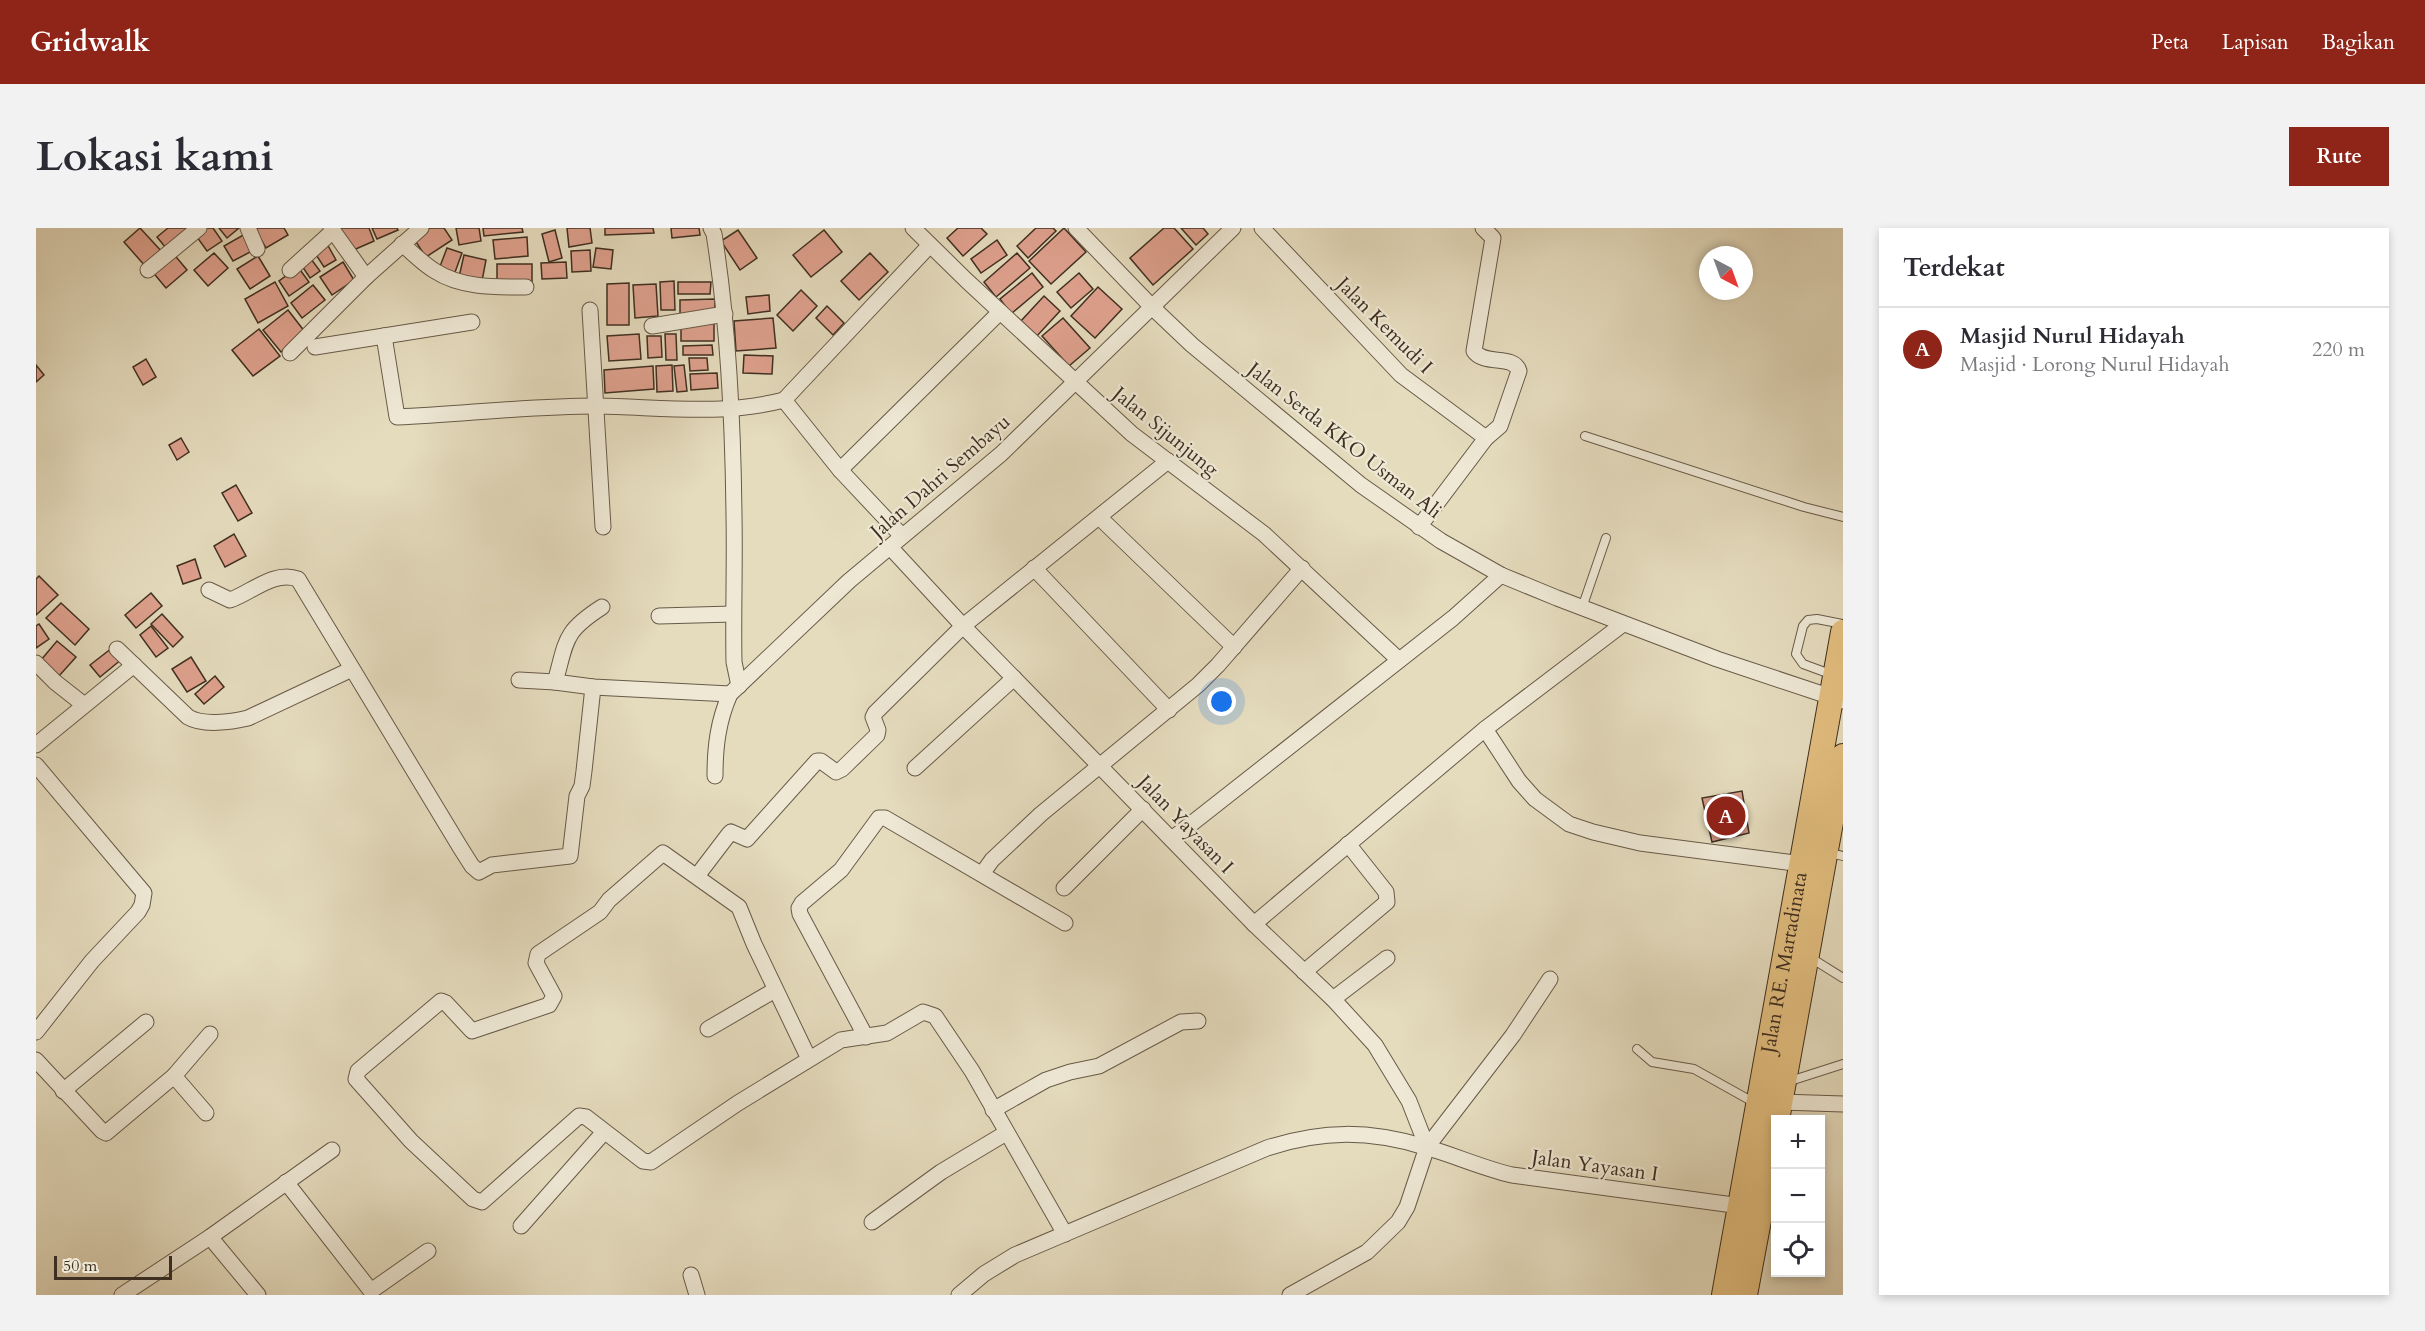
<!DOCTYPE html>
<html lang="id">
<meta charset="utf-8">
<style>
body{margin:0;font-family:Cardo,serif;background:#f2f2f3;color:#2b2b33}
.controls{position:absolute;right:18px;bottom:18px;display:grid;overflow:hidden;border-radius:0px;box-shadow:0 3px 9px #0003}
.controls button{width:54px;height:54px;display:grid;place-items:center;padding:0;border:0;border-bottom:2px solid #e1e1e2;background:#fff;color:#2b2b33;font:30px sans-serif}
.compass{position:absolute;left:1663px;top:18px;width:54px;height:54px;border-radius:50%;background:#fff;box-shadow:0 3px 9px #0003;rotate:139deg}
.scale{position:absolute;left:18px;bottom:15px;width:118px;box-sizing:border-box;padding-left:6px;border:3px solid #3f2f20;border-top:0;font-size:16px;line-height:21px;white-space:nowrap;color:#3f2f20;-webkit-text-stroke:4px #eee8d5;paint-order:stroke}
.you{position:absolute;left:1186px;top:474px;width:21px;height:21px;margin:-15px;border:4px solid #fff;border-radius:50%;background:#1a73e8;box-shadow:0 0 0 9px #1a73e833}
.badge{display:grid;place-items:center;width:39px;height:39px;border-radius:50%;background:#8f2418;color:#fff;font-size:20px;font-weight:700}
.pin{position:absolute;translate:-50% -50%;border:3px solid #fff;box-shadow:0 2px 6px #0006}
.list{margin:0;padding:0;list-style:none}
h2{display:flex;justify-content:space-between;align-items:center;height:78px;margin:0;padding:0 24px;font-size:26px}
h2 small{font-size:20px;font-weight:400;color:#7c7c81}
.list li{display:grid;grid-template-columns:39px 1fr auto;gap:18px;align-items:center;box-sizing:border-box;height:84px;padding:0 24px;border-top:2px solid #e1e1e2}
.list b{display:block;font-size:22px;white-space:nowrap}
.list p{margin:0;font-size:20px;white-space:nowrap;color:#7c7c81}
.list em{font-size:20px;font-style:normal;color:#7c7c81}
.icon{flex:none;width:33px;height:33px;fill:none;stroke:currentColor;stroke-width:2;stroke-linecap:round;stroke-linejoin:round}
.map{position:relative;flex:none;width:1807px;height:1067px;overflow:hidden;border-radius:0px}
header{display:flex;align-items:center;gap:36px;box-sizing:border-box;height:84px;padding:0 30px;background:#8f2418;color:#fff}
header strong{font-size:28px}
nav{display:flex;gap:33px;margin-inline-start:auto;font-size:21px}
.intro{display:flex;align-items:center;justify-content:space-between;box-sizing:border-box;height:144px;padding:0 36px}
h1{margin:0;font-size:42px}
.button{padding:15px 27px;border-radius:0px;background:#8f2418;color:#fff;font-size:21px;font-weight:700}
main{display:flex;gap:36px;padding:0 36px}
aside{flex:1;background:#fff;border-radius:0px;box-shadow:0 3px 9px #0003}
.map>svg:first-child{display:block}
</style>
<header>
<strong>Gridwalk</strong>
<nav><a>Peta</a><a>Lapisan</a><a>Bagikan</a></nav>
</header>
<div class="intro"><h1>Lokasi kami</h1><a class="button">Rute</a></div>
<main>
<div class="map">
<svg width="1807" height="1067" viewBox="0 0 1807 1067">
<rect width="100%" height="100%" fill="#e5dcbe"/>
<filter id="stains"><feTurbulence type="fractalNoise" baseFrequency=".00333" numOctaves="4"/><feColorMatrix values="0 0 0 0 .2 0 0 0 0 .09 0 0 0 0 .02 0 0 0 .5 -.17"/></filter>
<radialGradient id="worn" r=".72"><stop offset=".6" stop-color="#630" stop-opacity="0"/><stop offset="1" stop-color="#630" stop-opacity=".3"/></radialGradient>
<g fill="#dfa18e" stroke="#3f2f20" stroke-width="1.5">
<path d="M 104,0 L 127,25 L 110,39 L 88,14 Z"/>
<path d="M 132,0 L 153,0 L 130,20 L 121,9 Z"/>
<path d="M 165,0 L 177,0 L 186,13 L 171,23 L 158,5 Z"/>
<path d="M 183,0 L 203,0 L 191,10 Z"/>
<path d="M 218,0 L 248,0 L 252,7 L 230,20 Z"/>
<path d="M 303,0 L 333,0 L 338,13 L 313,24 Z"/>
<path d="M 336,0 L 361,0 L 362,2 L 341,11 Z"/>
<path d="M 394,0 L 408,0 L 416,12 L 390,29 L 378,11 Z"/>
<path d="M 420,0 L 443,0 L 445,13 L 423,17 Z"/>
<path d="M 447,0 L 486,0 L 487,4 L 448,8 Z"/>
<path d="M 531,0 L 554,0 L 556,15 L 533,19 Z"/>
<path d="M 569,0 L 617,0 L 618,5 L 569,7 Z"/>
<path d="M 635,0 L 663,0 L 664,7 L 636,10 Z"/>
<path d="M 922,0 L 945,0 L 951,6 L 927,28 L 911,10 Z"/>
<path d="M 1000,0 L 1017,0 L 1020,3 L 992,30 L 981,18 Z"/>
<path d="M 1028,0 L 1050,24 L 1015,56 L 993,33 Z"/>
<path d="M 1128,0 L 1138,0 L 1157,21 L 1117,57 L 1094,30 Z"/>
<path d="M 1145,0 L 1167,0 L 1172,6 L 1160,17 Z"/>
<path d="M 519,2 L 526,30 L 513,34 L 506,6 Z"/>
<path d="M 702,2 L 721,30 L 704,42 L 685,13 Z"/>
<path d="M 788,2 L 806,24 L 775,49 L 757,27 Z"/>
<path d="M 209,6 L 218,22 L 197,33 L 188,18 Z"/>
<path d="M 491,9 L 492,28 L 459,31 L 457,12 Z"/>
<path d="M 961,12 L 971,27 L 945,45 L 935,31 Z"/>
<path d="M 290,14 L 300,32 L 288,39 L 277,22 Z"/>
<path d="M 411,20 L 426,25 L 418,47 L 403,41 Z"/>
<path d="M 560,20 L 577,22 L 575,41 L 557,39 Z"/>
<path d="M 554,22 L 555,43 L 536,44 L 535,23 Z"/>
<path d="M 136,24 L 151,42 L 130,60 L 115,42 Z"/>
<path d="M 178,25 L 192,40 L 172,58 L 158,42 Z"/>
<path d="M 834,25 L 852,44 L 823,72 L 805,53 Z"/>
<path d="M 981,25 L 994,40 L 960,69 L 948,54 Z"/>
<path d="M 428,27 L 450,32 L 446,53 L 423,49 Z"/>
<path d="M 222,28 L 234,48 L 214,61 L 201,41 Z"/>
<path d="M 275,31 L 284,43 L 274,50 L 266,38 Z"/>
<path d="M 307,34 L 318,52 L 296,67 L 284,49 Z"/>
<path d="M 530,34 L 531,50 L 506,51 L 505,35 Z"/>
<rect x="461" y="36" width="35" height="19"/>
<path d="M 262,39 L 273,54 L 253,68 L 243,53 Z"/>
<path d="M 996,45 L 1007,59 L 975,86 L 964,71 Z"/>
<path d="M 1043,45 L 1057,61 L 1035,80 L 1021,64 Z"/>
<path d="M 638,53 L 639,82 L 625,82 L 624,54 Z"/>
<path d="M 239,54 L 252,78 L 222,95 L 209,71 Z"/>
<path d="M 642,54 L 675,54 L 674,66 L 642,66 Z"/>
<path d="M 593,55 L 593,97 L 571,97 L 571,56 Z"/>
<path d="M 620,56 L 622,88 L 599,90 L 597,57 Z"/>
<path d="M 277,57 L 289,72 L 266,90 L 255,75 Z"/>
<path d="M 1062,59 L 1086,81 L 1059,110 L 1035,88 Z"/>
<path d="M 765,62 L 781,78 L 757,103 L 741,87 Z"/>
<path d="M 733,67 L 734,83 L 712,86 L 710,69 Z"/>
<path d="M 1008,68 L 1024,83 L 1000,109 L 984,94 Z"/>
<path d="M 679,71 L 679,85 L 644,86 L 644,72 Z"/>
<path d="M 791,78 L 808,95 L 797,107 L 780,90 Z"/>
<path d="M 252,82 L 269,104 L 245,124 L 227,102 Z"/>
<path d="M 737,90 L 740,120 L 700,123 L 698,93 Z"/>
<path d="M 1027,90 L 1054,120 L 1033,138 L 1006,108 Z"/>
<path d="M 678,95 L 678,113 L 645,113 L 645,96 Z"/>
<path d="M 223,101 L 244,128 L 217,148 L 196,122 Z"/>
<path d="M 603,106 L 605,131 L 573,133 L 571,108 Z"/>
<path d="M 629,106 L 640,106 L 641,132 L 630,132 Z"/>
<path d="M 611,108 L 625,108 L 626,129 L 612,130 Z"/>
<path d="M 676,117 L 677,127 L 647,127 L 647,118 Z"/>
<path d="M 708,127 L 737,128 L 736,146 L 707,145 Z"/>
<path d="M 653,130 L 671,130 L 672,142 L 654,143 Z"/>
<path d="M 110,131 L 120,149 L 107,157 L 97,139 Z"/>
<path d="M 0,137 L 8,147 L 0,154 Z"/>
<path d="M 636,137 L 637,163 L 621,164 L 620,138 Z"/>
<path d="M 648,137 L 651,163 L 641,164 L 638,138 Z"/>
<path d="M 617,138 L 618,161 L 569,165 L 568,142 Z"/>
<path d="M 681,145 L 682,160 L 655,162 L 654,146 Z"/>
<path d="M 145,210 L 153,224 L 141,232 L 133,217 Z"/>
<path d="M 200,257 L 216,285 L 202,293 L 186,265 Z"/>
<path d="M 198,306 L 210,328 L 189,339 L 178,318 Z"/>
<path d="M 159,331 L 165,350 L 147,356 L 141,338 Z"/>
<path d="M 3,348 L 22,367 L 0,387 L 0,351 Z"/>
<path d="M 115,365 L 126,378 L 100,400 L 89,387 Z"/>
<path d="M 25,375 L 53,401 L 39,417 L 10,390 Z"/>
<path d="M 126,386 L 147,409 L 137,419 L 115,396 Z"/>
<path d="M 3,396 L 13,411 L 0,420 L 0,398 Z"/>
<path d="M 115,398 L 132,420 L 120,429 L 104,407 Z"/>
<path d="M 21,413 L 40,429 L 23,448 L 5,432 Z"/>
<path d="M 76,420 L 86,431 L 64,449 L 54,437 Z"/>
<path d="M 155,429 L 170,453 L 151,464 L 136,441 Z"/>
<path d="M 179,448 L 188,459 L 168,476 L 159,466 Z"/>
<path d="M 1706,563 L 1713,605 L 1676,614 L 1666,570 Z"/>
</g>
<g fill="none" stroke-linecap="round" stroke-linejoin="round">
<g stroke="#685a48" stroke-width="10">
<g id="service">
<path d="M 1549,208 L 1768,279 L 1807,289"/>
<path d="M 1546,380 L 1570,310"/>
<path d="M 1797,447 L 1767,436 L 1760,426 L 1767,398 L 1772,392 L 1781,391 L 1807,396"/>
<path d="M 1794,625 L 1807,628"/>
<path d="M 1775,730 L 1807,750"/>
<path d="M 1601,821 L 1616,834 L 1658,841 L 1719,875"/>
<path d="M 1751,854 L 1807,836"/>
</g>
</g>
<g stroke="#685a48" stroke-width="17">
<g id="minor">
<path d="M 212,0 L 221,21"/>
<path d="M 295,0 L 330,49"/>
<path d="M 675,0 L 678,6 C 693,99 697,194 698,288 C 699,337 697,386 698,434 L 703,458"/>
<path d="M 877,0 L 930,52 L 1096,206 L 1228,306 L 1363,432"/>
<path d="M 1040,0 L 1117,80 L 1156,117 L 1325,257 L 1405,313 L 1465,347 L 1521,370 L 1681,431 L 1807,473"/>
<path d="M 1226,0 L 1365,147 L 1450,210 L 1383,299"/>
<path d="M 1447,0 L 1457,10 L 1438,123 C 1448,138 1478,126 1483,143 L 1464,198 L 1450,210"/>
<path d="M 366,16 C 377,25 387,36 399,43 C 425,60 460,59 490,59"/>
<path d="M 112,42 L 163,0"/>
<path d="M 254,42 L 297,3"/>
<path d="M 554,82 L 567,299"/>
<path d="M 616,98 L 689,86"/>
<path d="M 348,108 L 361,189 C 428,186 494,178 561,178 C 625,179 685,188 748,172"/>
<path d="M 279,119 L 436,94"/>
<path d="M 254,125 L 330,49 L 385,0"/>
<path d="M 804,242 L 964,84"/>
<path d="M 1063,289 L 1198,419"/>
<path d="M 866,308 L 804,242 L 748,172 L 894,17"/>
<path d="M 854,319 L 927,398 L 1218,696 L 1297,771 L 1339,817 L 1373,873 L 1391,919 L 1371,979 L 1362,994 L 1331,1024 L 1254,1067"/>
<path d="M 998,340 L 1133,482"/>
<path d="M 173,362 L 194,372 C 215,365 238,342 262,351 L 424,619 L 436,638 L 443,644 L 456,637 L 534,628 L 541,568 L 546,558 L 548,543 L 557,459"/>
<path d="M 623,388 L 697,386"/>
<path d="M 81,421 L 152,489 C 167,498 195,494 212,490 L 316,441"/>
<path d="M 0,435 L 19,454 L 47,476"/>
<path d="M 483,452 L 519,454 L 557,459 L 694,466"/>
<path d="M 519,454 C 531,412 527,404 566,379"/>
<path d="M 1449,501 L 1483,553 L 1499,571 L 1533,596 L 1557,604 L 1604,615 L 1766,636"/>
<path d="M 0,517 L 98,437"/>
<path d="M 0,537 L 108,665 L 106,677 L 102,684 L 56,733 L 0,804"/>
<path d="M 879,540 L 978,450"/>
<path d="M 679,548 C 679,519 682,493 694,466 L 813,353 L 965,226 L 1197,0"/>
<path d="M 1136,611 L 1417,390 L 1465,347"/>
<path d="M 946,646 L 956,632 L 1005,586 L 1162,457 L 1182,437 L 1266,340"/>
<path d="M 661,648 L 693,606 L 695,604 L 711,611 L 781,533 L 785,533 L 800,544 L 806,541 L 841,507 L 842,502 L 837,489 L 839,485 L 927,398 L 1132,233"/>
<path d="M 1028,660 L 1107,581"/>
<path d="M 1218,696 L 1449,501 L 1587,396"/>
<path d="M 1268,744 L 1351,674 L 1350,664 L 1312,616"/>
<path d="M 1297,771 L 1351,730"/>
<path d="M 672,801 L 739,762"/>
<path d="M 830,809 L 764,686 L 763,680 L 766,675 L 805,642 L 843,590 L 849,590 L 1029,695"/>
<path d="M 773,831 L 718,716 L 703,679 L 627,625 L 573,672 L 564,684 L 502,726 L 500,735 L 518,768 L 513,777 L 436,803 L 410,775 L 405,773 L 322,843 L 320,851 L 375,913 L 437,971 L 446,974 L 543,888 L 550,889 L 607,933 L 615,934 L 702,875 L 805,812 L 851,805 L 887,784 L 899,788 L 936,843 L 1029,1006"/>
<path d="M 0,832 L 66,903 L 70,905 L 138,848 L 174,806"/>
<path d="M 138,848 L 170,885"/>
<path d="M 27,863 L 110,794"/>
<path d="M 1744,874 L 1807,876"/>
<path d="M 957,882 L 1010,852 L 1034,844 L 1063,838 L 1145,794 L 1162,793"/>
<path d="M 1391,919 L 1477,807 L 1514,751"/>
<path d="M 250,954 L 335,1063 L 392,1023"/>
<path d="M 836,994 L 905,944 L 970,905"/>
<path d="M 485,998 L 568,904"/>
<path d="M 174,1009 L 222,1067"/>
<path d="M 655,1047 L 661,1067"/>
<path d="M 86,1067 L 174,1009 L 296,922"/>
<path d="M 923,1067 L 948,1046 L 979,1027 L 1231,920 C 1287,902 1333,902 1389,919 C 1418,927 1446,940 1476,947 L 1712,979"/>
</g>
</g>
<g stroke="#3f2f20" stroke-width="26">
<g id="trunk">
<path d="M 1741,892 L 1807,528"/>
<path id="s1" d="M 1688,1067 L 1807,404"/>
<path d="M 1709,1067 L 1740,901"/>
</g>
</g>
<use href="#service" stroke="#eee8d5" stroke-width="8"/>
<use href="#minor" stroke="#eee8d5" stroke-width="15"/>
<use href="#trunk" stroke="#e2be7f" stroke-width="24"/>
</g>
<g text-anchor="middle" stroke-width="4.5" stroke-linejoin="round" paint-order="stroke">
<g font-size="20" fill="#3f2f20" stroke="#eee8d5">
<text transform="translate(1349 97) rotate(45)" y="7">Jalan Kemudi I</text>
<text transform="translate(1130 203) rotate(39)" y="7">Jalan Sijunjung</text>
<text transform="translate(1309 212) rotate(38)" y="7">Jalan Serda KKO Usman Ali</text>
<text transform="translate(904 248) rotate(-41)" y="7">Jalan Dahri Sembayu</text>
<text transform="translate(1150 596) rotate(46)" y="7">Jalan Yayasan I</text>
<text dy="7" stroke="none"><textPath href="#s1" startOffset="338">Jalan RE. Martadinata</textPath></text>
<text transform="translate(1559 937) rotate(8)" y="7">Jalan Yayasan I</text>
</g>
</g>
<rect width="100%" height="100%" filter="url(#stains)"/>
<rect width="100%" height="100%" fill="url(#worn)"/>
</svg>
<div class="controls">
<button>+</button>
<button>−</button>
<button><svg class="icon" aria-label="locate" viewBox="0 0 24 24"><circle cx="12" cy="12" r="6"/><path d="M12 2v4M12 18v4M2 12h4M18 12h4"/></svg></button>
</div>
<svg class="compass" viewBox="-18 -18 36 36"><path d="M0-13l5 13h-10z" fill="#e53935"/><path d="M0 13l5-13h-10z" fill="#7c7c81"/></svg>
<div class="scale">50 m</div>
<div class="you"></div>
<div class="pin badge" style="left:1690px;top:588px">A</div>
</div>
<aside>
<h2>Terdekat<small></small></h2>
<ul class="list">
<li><span class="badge">A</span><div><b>Masjid Nurul Hidayah</b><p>Masjid · Lorong Nurul Hidayah</p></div><em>220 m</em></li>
</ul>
</aside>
</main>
